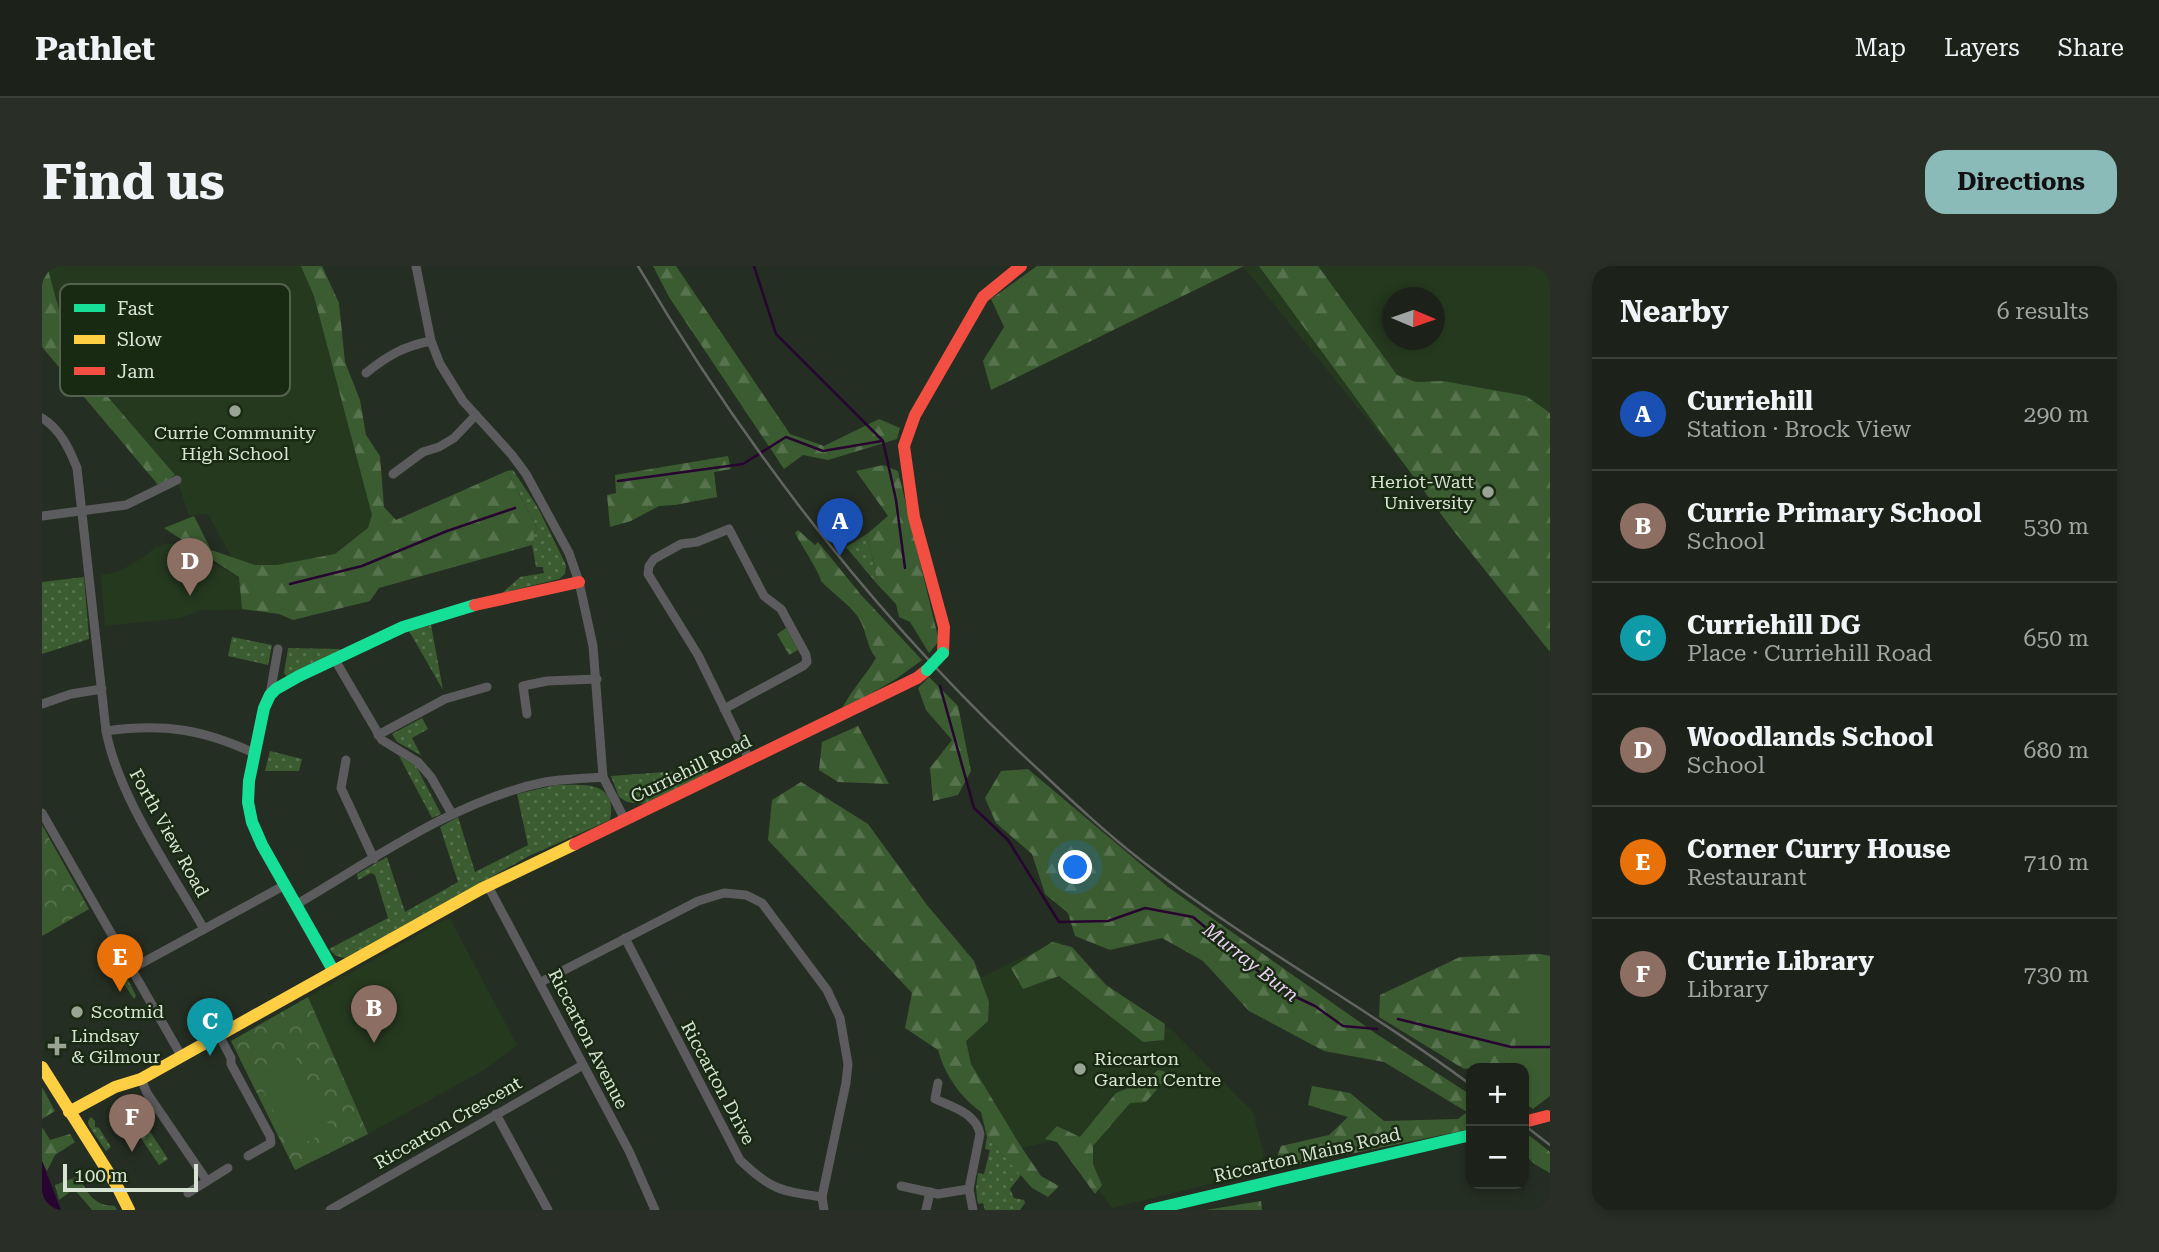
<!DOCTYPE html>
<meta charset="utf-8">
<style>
body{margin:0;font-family:"Roboto Serif",serif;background:#292f27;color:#f1f3f6}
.controls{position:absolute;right:21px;bottom:21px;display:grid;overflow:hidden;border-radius:14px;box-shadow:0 4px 10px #0003}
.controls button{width:63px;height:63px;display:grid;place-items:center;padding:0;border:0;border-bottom:2px solid #3a3f39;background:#1c221a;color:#f1f3f6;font:35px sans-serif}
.compass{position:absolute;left:1340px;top:21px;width:63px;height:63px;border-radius:50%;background:#1c221a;box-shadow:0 4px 10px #0003;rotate:92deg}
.scale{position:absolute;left:21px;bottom:18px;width:135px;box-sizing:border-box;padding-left:7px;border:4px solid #d7e3d3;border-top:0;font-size:19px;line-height:24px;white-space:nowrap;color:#d7e3d3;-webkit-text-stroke:5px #192a13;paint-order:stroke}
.you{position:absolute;left:1034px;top:602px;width:24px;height:24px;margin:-18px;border:5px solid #fff;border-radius:50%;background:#1a73e8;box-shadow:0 0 0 10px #1a73e833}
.badge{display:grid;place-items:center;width:46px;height:46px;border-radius:50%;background:#8bbbb9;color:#fff;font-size:23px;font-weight:700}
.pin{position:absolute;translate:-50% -58px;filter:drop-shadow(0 2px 4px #0008)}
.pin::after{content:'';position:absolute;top:37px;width:24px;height:21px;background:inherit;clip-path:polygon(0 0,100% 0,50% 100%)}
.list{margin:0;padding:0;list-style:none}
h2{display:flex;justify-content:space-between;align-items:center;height:91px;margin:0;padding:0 28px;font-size:30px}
h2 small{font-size:23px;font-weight:400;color:#a0a4a2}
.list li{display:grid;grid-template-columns:46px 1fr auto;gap:21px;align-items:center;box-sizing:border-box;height:112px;padding:0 28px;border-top:2px solid #3a3f39}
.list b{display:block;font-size:26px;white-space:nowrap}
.list p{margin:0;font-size:23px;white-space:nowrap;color:#a0a4a2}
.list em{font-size:23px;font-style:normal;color:#a0a4a2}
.map{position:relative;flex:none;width:1508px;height:944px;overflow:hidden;border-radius:21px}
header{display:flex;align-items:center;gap:42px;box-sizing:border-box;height:98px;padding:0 35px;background:#1c221a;border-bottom:2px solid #3a3f39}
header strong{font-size:33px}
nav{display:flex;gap:38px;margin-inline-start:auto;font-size:24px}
.intro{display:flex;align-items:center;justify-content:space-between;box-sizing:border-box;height:168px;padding:0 42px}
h1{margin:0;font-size:49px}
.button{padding:18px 32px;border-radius:21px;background:#8bbbb9;color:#111;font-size:24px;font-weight:700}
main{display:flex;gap:42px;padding:0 42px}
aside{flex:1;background:#1c221a;border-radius:21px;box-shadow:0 4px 10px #0003}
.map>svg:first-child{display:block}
</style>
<header>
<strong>Pathlet</strong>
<nav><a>Map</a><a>Layers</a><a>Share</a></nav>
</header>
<div class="intro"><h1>Find us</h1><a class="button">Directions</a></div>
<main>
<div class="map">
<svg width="1508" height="944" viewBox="0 0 1508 944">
<defs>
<pattern id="grass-dots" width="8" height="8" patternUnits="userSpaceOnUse" patternTransform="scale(1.75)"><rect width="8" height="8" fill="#3b5c31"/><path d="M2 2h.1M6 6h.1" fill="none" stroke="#57734e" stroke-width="1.8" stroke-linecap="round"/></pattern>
<pattern id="forest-firs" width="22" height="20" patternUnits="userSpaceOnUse" patternTransform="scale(1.75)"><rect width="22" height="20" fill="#3b5c31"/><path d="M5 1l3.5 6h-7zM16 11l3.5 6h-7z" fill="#57734e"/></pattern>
<pattern id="park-crowns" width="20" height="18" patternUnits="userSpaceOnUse" patternTransform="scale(1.75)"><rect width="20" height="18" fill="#3b5c31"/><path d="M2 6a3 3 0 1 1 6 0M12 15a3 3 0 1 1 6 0" fill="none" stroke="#57734e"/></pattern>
</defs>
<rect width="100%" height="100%" fill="#252e22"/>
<g fill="#25391f" fill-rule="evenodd">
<path d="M 3,0 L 271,0 L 349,280 L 240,302 L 195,301 L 166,248 L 147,250 L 135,214 L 28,88 Z"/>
<path d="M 1201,0 L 1508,0 L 1508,379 ZM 1350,32 L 1392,32 L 1392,74 L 1350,74 Z"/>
<path d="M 123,278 L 137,278 L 136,283 L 192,307 L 201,317 L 238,343 L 158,344 L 139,352 L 63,360 L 59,309 L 76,306 L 100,292 L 114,281 Z"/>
<path d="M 407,651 L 475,779 L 442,804 L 326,868 L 253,904 L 189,775 Z"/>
<path d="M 1016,674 L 1083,749 L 1129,763 L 1211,846 L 1222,890 L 1209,908 L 1070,942 L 1019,873 L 971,884 L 917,821 L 899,731 Z"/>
</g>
<g fill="url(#grass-dots)">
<path d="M 471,204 L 496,242 L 524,299 L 523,308 L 517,313 L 460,327 L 478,311 L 502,307 L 501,301 L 494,301 L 490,279 L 495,262 L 465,205 Z"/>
<path d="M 825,268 L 836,319 L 804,281 Z"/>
<path d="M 42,311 L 47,373 L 0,388 L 0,316 Z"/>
<path d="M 389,359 L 401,424 L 367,365 Z"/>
<path d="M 190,371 L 230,379 L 226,399 L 186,390 Z"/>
<path d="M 246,382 L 297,383 L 299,386 L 245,411 L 242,407 Z"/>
<path d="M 380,452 L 386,463 L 370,472 L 379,489 L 355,476 L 350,468 Z"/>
<path d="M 228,485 L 260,493 L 257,505 L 223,505 Z"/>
<path d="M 357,490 L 374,500 L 399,548 L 390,552 Z"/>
<path d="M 665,503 L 667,508 L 601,538 L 585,536 L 577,531 L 569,510 Z"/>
<path d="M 514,519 C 541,519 576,514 568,554 L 487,590 L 303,692 L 294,690 L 287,683 L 346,652 L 333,609 L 329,607 L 316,614 L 315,608 L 345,591 L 363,646 L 416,616 L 398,561 L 416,551 L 433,606 L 486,579 L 475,528 Z"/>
<path d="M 76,701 L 80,701 L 94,730 L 92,733 L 72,703 Z"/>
<path d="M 49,851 L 53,855 L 53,861 L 57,862 L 69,881 L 64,885 L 47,860 L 46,855 Z"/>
<path d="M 103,858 L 126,893 L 117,899 L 94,865 Z"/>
<path d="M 945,871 L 979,909 L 968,923 L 972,932 L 982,934 L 983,937 L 978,944 L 943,944 L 941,937 L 936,938 L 934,923 L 936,907 L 942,908 L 948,884 L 943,883 Z"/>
</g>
<g fill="url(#forest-firs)">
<path d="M 0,0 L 5,0 L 29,88 L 133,209 L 117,220 L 0,81 Z"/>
<path d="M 259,0 L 280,0 L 297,37 L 303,96 L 318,134 L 324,169 L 338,190 L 342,241 L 354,254 L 465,205 L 495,262 L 490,279 L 337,322 L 328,335 L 251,354 L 237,348 L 200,343 L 197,311 L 122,262 L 152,250 L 169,284 L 213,299 L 235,299 L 293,288 L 326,262 L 330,249 L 272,30 Z"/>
<path d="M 611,0 L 634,0 L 748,168 L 782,180 L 837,153 L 858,162 L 855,173 L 786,194 L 761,189 L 742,203 L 627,31 Z"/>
<path d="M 995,0 L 1202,0 L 949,124 L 941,95 L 962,61 L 949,33 Z"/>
<path d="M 1217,0 L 1276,0 L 1355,109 L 1374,116 L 1401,115 L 1484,130 L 1508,147 L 1508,386 L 1407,259 Z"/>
<path d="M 686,190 L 689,203 L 672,206 L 675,231 L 633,239 L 617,240 L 589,255 L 568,261 L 565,229 L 574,227 L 573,209 Z"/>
<path d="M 841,199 L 856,205 L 897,375 L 887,387 L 868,356 L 857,351 L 854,338 L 836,319 L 825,268 L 846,250 L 814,205 Z"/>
<path d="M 756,264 L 773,279 L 776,276 L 820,330 L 880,394 L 854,413 L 799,445 C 808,425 823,411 834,392 C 824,381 825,364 816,351 C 807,338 790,327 779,315 C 778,307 758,277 753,267 Z"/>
<path d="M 887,411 L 916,440 L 929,505 L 916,529 L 891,535 L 888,502 L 910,474 L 884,444 L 876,422 Z"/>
<path d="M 816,460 L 847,518 L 796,516 L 777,504 L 780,476 Z"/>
<path d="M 986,503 L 1126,621 L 1336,769 L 1429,829 L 1429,863 L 1245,901 L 1233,897 L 1239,880 L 1287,869 L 1306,851 L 1266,839 L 1270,820 L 1308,827 L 1342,855 L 1416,853 L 1425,846 L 1342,796 L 1282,785 L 1207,745 L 1161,695 L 1120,672 L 1068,684 L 1033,670 L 1026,647 L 1003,628 L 990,588 L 954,557 L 943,532 L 959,505 Z"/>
<path d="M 759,516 L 826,558 L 885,639 L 932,695 L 947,736 L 946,755 L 924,775 L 929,798 L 978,879 L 999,910 L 1017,920 L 1006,931 L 990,922 L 945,871 L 939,846 C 918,831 903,809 896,784 L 863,762 L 870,727 L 726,574 L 730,534 Z"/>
<path d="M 1010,676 L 1030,681 L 1064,719 L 1123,758 L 1122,774 L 1101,776 L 1017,710 L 981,723 L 969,702 Z"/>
<path d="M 1498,688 L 1508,690 L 1508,818 L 1482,802 L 1450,802 L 1448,800 L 1422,803 L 1337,751 L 1338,729 L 1418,691 Z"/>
<path d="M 1116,804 L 1124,806 L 1122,815 L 1104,836 L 1088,837 L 1051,880 L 1051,898 L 1060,919 L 1053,928 L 1015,876 L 1003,873 L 1015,860 L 1038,871 L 1074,827 L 1104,815 Z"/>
<path d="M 0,821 L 13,845 L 0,853 Z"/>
<path d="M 0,861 L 8,874 L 28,868 L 33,876 L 13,889 L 5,905 L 0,895 Z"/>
<path d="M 1488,870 L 1508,886 L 1508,907 C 1490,896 1482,895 1482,872 Z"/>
<path d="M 37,910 C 45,927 52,940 73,940 L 75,944 L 50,944 L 32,923 L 17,934 L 13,919 Z"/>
<path d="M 1219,935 L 1220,944 L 1164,944 Z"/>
</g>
<g fill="url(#park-crowns)">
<path d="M 744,362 L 756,384 L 747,389 L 735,368 Z"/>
<path d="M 0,559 L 47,643 L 0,670 Z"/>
<path d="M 266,731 L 326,868 L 253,904 L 189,775 Z"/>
</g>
<g fill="#3b5c31">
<path d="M 1488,695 L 1508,698 L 1508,830 L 1491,843 L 1482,837 L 1482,802 L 1469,802 Z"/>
<path d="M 253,790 L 289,864 L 250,883 L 214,809 Z"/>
</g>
<path fill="#280530" d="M 0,895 L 19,944 L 0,944 Z"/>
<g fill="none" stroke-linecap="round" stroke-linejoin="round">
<g stroke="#280530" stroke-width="2.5">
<path d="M 712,0 L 734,68 L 841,175 L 854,234 L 863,302"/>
<path d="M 576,215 L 701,198 L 744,171 L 781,185 L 840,175"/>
<path d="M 248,318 L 320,300 L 405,265 L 473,242"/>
<path d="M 898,420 L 932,542 L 966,574 L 1017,656 L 1066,655 L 1103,642 L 1151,651 L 1239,724 L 1273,740 L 1301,760 L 1335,763"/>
<path d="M 1356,753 L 1469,781 L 1508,781"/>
</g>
<g stroke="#5c5b5d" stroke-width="9">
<path d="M 374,0 L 389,75 L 398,98 L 421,135 L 470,189 L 484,208 L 527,287 L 537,316 L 551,380 L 561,511 L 583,554"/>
<path d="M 324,107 C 345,90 362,80 389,75"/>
<path d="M 0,152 C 18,163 27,182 35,202 L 64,465 C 77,532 128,603 162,663"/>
<path d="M 351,208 L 381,186 L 397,181 L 412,172 L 434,149"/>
<path d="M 0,250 L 84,239 L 135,214"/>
<path d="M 293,394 L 340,474 L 376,496 L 389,511 L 410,548"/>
<path d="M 228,428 L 236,383"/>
<path d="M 0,438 L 29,428 L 60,423"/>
<path d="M 682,443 L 761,400 L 765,396 L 764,389 L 739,343 L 722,330 L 687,263 L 655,276 L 639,278 L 612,293 L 607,300 L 606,308 L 656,389 L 708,495"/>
<path d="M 485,448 L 481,420 L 505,415 L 555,413"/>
<path d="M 64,465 C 121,457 160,463 212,487"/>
<path d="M 336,469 L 403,433 L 445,421"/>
<path d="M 304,494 L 299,522 L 332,593"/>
<path d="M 0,547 L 140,791"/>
<path d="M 446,620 L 587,885 L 613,944"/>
<path d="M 255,638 C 332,593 414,534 503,516 C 522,512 542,513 561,511"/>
<path d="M 583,672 L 698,894 C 729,924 739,925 780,931"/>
<path d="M 89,703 L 243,619"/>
<path d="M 499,716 L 656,635 L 682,627 L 704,629 L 720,637 L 785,724 L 798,752 L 806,798 L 804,817 L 780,931 L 782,944"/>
<path d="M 177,769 L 189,792 L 189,798 L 228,870 L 229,877 L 206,890"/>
<path d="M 99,813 L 105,827 L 165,915"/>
<path d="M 454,848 L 506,944"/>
<path d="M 859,920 L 896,928 L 927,923 L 938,868 C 934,847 911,841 893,833 L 896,817"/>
<path d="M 927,923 L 931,944"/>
<path d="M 146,927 L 186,902"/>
<path d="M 288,944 L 541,799"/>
<path d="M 884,944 L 888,926"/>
</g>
<g stroke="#16e098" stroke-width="12">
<path d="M 291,704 L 220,579 L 210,556 L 206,536 L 207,515 L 222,442 L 228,429 L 234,423 L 257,410 L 361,361 L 433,339"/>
<path d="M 1108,944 L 1429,869"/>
</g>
<g stroke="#ffcf43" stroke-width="12">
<path d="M 0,801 L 75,920 L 87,944"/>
<path d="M 27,846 L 73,821 L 99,813 L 439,623 L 533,578"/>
</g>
<g stroke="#f24e42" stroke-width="12">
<path d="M 433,339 L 537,316"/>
<path d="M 901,387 L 902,361 L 872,251 L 862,180 L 873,149 L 941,31 L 979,0"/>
<path d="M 533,578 L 875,412 L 885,404"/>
</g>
<g stroke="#626562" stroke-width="2.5">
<path d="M 596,0 C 707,188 837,357 998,505 C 1031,536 1064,567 1100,595 C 1205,677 1323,740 1429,819"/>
<path d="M 1482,859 L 1508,879"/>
</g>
<path stroke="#16e098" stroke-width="12" d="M 885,404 L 901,387"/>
<path stroke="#f24e42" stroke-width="12" d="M 1482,856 L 1505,850"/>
</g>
<g fill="#99a495" stroke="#192a13" stroke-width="2.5">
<circle cx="193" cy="145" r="7"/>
<circle cx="1446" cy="226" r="7"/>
<circle cx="35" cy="746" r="7"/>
<path d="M11.5 769.5h7v7h7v7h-7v7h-7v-7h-7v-7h7z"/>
<circle cx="1038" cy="803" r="7"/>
</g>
<g text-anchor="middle" stroke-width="5" stroke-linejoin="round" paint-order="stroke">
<g font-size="18" fill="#d7e3d3" stroke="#192a13" text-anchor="start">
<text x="193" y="173" text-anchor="middle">Currie Community<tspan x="193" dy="21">High School</tspan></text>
<text x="1432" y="222" text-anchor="end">Heriot-Watt<tspan x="1432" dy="21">University</tspan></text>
<text x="49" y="752">Scotmid</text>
<text x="29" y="776">Lindsay<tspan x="29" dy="21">&amp; Gilmour</tspan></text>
<text x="1052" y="799">Riccarton<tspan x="1052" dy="21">Garden Centre</tspan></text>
</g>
<g font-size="18" fill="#d7e3d3" stroke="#192a13">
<text transform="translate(649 503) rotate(-26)" y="6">Curriehill Road</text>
<text transform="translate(127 567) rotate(61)" y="6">Forth View Road</text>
<text transform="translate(546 773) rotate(63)" y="6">Riccarton Avenue</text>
<text transform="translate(676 817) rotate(62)" y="6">Riccarton Drive</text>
<text transform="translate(406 857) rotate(-30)" y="6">Riccarton Crescent</text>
<text transform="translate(1265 889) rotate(-13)" y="6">Riccarton Mains Road</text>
</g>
<g font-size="19" font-style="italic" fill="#efd2f8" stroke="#192a13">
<text transform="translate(1209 696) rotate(38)" y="7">Murray Burn</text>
</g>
</g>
<rect x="18" y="18" width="230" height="112" rx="10" fill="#192a13" stroke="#52624d" stroke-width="2"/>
<rect x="32" y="38" width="31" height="8" fill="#16e098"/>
<rect x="32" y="69" width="31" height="9" fill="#ffcf43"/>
<rect x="32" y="101" width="31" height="8" fill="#f24e42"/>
<g font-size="19" fill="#d7e3d3">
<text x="75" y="49">Fast</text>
<text x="75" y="80">Slow</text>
<text x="75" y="112">Jam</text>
</g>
</svg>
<div class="controls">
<button>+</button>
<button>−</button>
</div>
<svg class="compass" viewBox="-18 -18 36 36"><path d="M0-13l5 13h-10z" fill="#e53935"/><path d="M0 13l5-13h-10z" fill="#a0a4a2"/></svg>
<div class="scale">100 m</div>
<div class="you"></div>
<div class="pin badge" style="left:798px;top:290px;background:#1a4fb4">A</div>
<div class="pin badge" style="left:332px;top:777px;background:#8d6e63">B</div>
<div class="pin badge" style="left:168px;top:790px;background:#0f9aa8">C</div>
<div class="pin badge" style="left:148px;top:330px;background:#8d6e63">D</div>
<div class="pin badge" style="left:78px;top:726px;background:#e8710a">E</div>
<div class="pin badge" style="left:90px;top:886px;background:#8d6e63">F</div>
</div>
<aside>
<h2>Nearby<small>6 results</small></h2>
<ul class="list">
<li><span class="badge" style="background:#1a4fb4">A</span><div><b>Curriehill</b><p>Station · Brock View</p></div><em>290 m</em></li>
<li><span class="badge" style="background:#8d6e63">B</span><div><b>Currie Primary School</b><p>School</p></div><em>530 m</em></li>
<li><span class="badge" style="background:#0f9aa8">C</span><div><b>Curriehill DG</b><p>Place · Curriehill Road</p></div><em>650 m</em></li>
<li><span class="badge" style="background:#8d6e63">D</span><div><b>Woodlands School</b><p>School</p></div><em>680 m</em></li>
<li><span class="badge" style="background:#e8710a">E</span><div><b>Corner Curry House</b><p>Restaurant</p></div><em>710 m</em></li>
<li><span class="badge" style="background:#8d6e63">F</span><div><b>Currie Library</b><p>Library</p></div><em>730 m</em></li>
</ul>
</aside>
</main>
